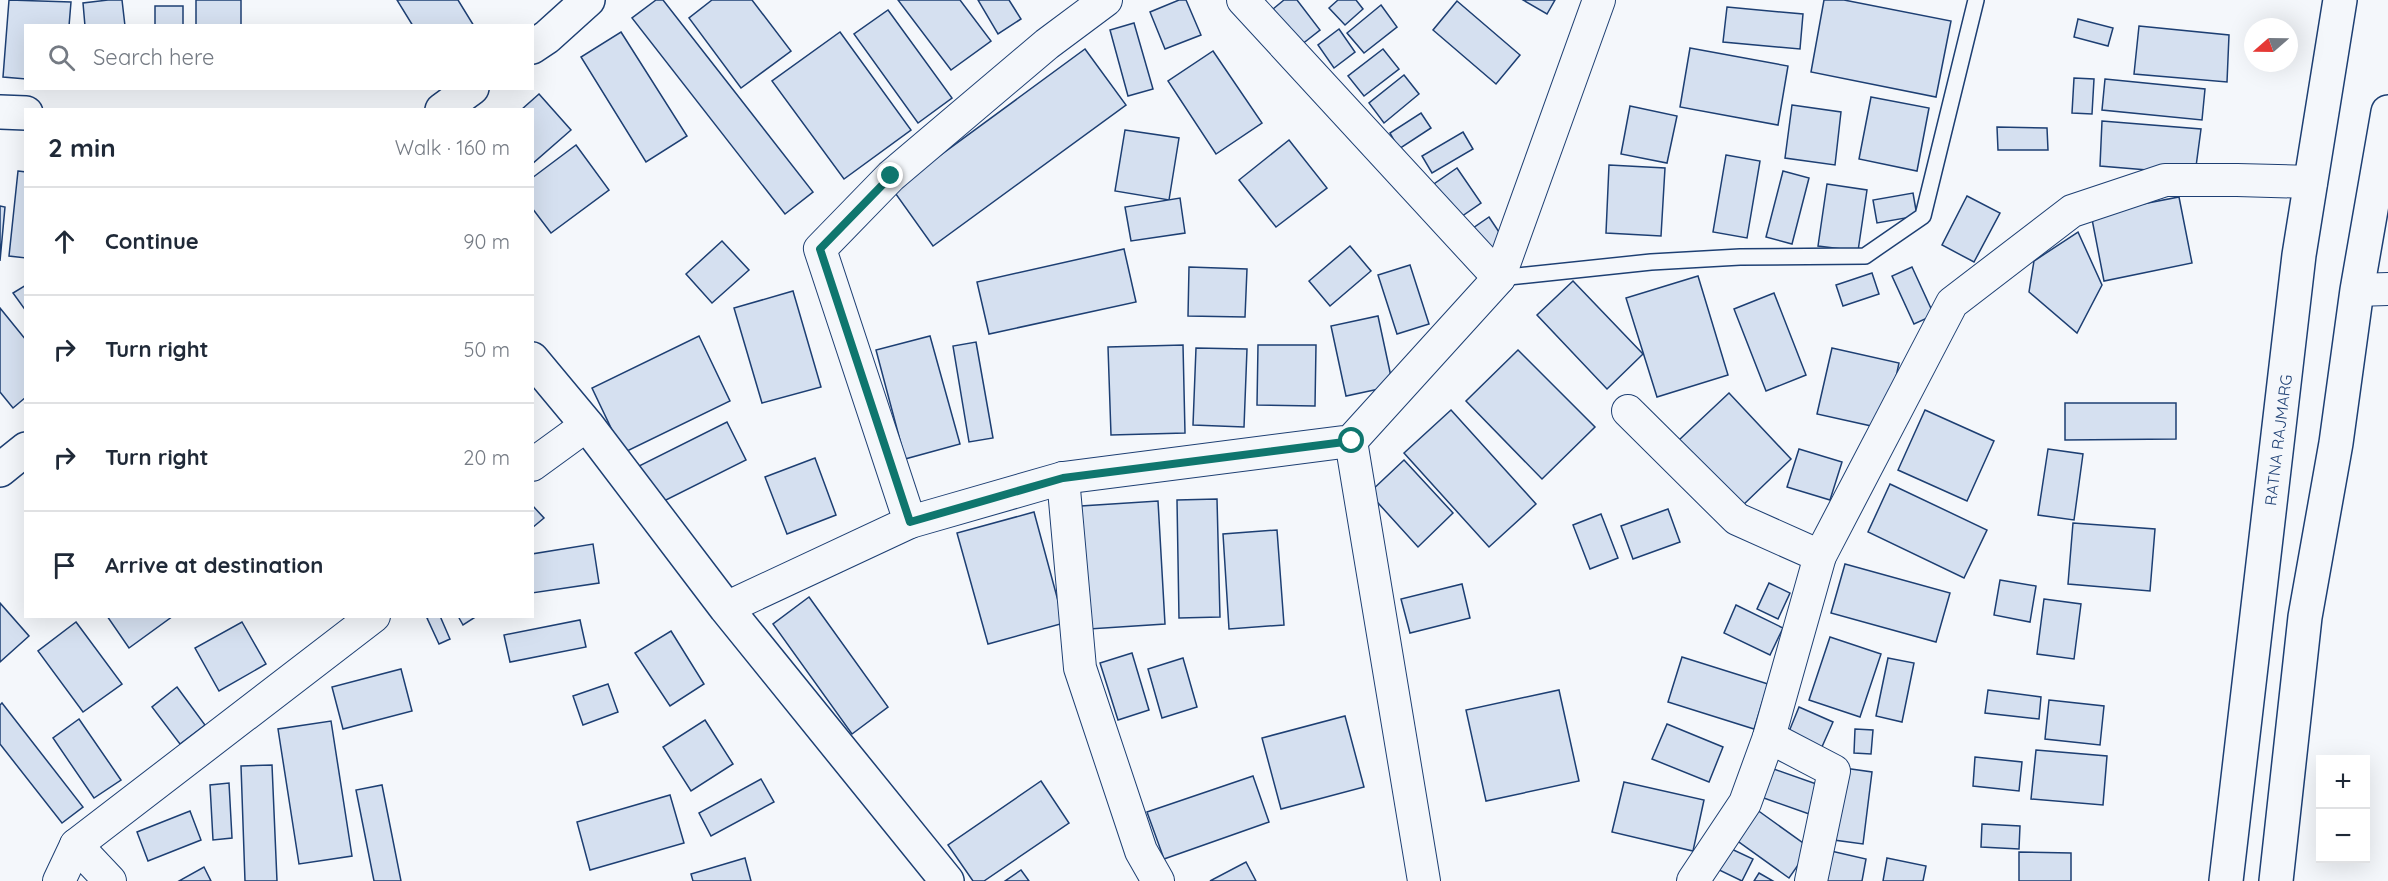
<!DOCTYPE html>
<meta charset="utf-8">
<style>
body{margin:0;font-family:Quicksand,sans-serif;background:#f2f2f3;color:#1f2937}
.controls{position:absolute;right:18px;bottom:18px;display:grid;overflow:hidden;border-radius:0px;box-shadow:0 6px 24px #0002}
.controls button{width:54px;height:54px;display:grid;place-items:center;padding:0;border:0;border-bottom:2px solid #e0e1e3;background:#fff;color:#1f2937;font:30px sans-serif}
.compass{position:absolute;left:2244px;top:18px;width:54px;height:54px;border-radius:50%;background:#fff;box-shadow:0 6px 24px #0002;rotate:250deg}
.stop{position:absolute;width:18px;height:18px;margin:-14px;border:4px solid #0f766e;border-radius:50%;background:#fff}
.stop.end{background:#0f766e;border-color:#fff;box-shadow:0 2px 6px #0008}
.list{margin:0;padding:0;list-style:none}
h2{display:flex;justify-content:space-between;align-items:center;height:78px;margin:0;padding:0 24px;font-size:26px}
h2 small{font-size:20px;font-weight:400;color:#747a83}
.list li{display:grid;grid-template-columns:39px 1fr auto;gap:18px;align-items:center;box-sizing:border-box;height:108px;padding:0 24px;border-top:2px solid #e0e1e3}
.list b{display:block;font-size:22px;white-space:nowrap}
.list em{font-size:20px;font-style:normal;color:#747a83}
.icon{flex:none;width:33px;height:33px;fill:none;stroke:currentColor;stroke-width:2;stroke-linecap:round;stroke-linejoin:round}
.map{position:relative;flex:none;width:2388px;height:881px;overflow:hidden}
.search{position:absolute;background:#fff;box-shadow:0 6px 24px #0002;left:24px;top:24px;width:510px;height:66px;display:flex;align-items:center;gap:15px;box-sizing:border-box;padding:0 21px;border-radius:0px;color:#747a83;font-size:22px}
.panel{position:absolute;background:#fff;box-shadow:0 6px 24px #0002;left:24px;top:108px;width:510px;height:510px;border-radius:0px}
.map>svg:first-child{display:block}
</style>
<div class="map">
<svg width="2388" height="881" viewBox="0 0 2388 881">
<rect width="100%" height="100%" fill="#f4f7fb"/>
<g fill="#d5e0f0" stroke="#1d3f73" stroke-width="1.5">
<path d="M 9,0 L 71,2 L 69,26 L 26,26 L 26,79 L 3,77 Z"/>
<path d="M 108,0 L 122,0 L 125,26 L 85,26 L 83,3 Z"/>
<rect x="196" y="0" width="45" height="26"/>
<path d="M 397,0 L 458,0 L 474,26 L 413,26 Z"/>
<path d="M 656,0 L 663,0 L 813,192 L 785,214 L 632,18 Z"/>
<path d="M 712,0 L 752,0 L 791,51 L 741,88 L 689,18 Z"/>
<path d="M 898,0 L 960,0 L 991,41 L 951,70 Z"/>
<path d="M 978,0 L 1009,0 L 1021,19 L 998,34 Z"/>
<path d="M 1179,0 L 1186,0 L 1201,35 L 1165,49 L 1150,12 Z"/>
<path d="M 1284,0 L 1297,0 L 1320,30 L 1301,45 L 1273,9 Z"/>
<path d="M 1338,0 L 1356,0 L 1363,9 L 1345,25 L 1329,8 Z"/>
<path d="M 1523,0 L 1555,0 L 1547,14 Z"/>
<path d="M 1824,0 L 1844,0 L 1951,21 L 1936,97 L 1811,72 Z"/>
<path d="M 1457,1 L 1520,55 L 1496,84 L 1433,30 Z"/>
<path d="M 1381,5 L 1397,27 L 1364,53 L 1347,33 Z"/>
<rect x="155" y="6" width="28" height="20"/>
<path d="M 1727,7 L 1803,14 L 1800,49 L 1723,42 Z"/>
<path d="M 888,10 L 952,98 L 918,123 L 854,34 Z"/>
<path d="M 2078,19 L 2113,28 L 2108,46 L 2074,37 Z"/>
<path d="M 1134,23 L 1153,89 L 1128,96 L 1110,30 Z"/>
<path d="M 2139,26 L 2229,35 L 2227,82 L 2134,74 Z"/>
<path d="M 1339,29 L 1355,52 L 1334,68 L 1318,45 Z"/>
<path d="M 621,32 L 687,136 L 646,162 L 581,57 Z"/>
<path d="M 840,32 L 911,130 L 844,179 L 772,81 Z"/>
<path d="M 1690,48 L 1788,66 L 1778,125 L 1680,107 Z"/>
<path d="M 1085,49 L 1126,105 L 933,246 L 893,190 Z"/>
<path d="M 1383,49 L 1399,69 L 1364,96 L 1348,76 Z"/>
<path d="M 1213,51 L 1262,123 L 1216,154 L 1168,81 Z"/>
<path d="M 1404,75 L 1419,94 L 1384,123 L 1369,103 Z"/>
<path d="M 2074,78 L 2094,79 L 2092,114 L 2072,113 Z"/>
<path d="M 2105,79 L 2205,89 L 2202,120 L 2102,110 Z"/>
<path d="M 539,94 L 571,130 L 532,164 L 532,110 L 521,110 Z"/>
<path d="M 1871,97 L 1929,108 L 1917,171 L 1859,159 Z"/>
<path d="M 1792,105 L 1841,112 L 1835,165 L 1785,158 Z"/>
<path d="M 1630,106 L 1677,116 L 1667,163 L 1621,154 Z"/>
<path d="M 1421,113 L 1431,128 L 1399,149 L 1390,133 Z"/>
<path d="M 2102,121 L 2201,129 L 2195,174 L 2100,166 Z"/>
<path d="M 1997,127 L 2047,128 L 2048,150 L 1998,150 Z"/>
<path d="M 1125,130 L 1179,138 L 1169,200 L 1115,191 Z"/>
<path d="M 1463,132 L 1473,149 L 1432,173 L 1422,156 Z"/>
<path d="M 1289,140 L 1327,188 L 1276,227 L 1239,180 Z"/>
<path d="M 576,145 L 609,190 L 551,233 L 532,208 L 532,178 Z"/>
<path d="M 1726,155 L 1760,161 L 1747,238 L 1713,232 Z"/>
<path d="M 1609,165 L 1665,168 L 1661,236 L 1606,233 Z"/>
<path d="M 1457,168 L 1481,203 L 1455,221 L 1431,186 Z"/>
<path d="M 18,171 L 26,172 L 26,258 L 9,256 Z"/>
<path d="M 1783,171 L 1809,178 L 1792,244 L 1766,237 Z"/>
<path d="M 1827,184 L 1867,190 L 1858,251 L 1818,246 Z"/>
<path d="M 1913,193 L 1917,216 L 1877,223 L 1873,200 Z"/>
<path d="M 1967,196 L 2000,213 L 1974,262 L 1942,245 Z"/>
<path d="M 2179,197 L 2192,263 L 2104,281 L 2091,214 Z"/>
<path d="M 1180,198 L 1185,233 L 1131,241 L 1125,207 Z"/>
<path d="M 0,206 L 5,207 L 0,261 Z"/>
<path d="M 1489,217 L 1509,247 L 1483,264 L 1463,235 Z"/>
<path d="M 2078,232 L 2102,285 L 2077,333 L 2029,292 L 2034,261 Z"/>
<path d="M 722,241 L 749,270 L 712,303 L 686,274 Z"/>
<path d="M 1350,246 L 1371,271 L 1330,306 L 1309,281 Z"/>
<path d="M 1124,249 L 1136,302 L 989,334 L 977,282 Z"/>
<path d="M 1410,265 L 1429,324 L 1397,334 L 1378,275 Z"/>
<path d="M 1189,267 L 1247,269 L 1245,317 L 1188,316 Z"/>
<path d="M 1912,267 L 1934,315 L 1914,324 L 1892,276 Z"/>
<path d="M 1872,273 L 1879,294 L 1843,306 L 1836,285 Z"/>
<path d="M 1698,276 L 1728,375 L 1657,397 L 1626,298 Z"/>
<path d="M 1573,281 L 1643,354 L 1607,389 L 1537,315 Z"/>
<path d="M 26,285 L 26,311 L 13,293 Z"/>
<path d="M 793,291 L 821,387 L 762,403 L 734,308 Z"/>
<path d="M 1774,293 L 1806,375 L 1766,391 L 1734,309 Z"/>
<path d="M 0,308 L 26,340 L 26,397 L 13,408 L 0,392 Z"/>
<path d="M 1378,316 L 1393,386 L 1346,396 L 1331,326 Z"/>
<path d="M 699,336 L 730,401 L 623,453 L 592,388 Z"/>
<path d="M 930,336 L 960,444 L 905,459 L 876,350 Z"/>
<path d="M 976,342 L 993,438 L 969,442 L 953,346 Z"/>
<path d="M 1183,345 L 1185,433 L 1111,435 L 1108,347 Z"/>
<path d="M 1258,345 L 1316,345 L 1315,406 L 1257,405 Z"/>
<path d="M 1196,348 L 1247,349 L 1244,427 L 1193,425 Z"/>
<path d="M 1832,348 L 1899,363 L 1885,429 L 1817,414 Z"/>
<path d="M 1518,350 L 1595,427 L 1542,479 L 1466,401 Z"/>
<path d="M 1729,393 L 1791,459 L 1741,507 L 1679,440 Z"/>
<path d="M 2065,403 L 2176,403 L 2176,439 L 2065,440 Z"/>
<path d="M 1451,410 L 1536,504 L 1489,547 L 1404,453 Z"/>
<path d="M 1925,410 L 1994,441 L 1967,501 L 1898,470 Z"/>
<path d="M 727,422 L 746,460 L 656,505 L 637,467 Z"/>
<path d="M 1799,449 L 1842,462 L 1830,500 L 1787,487 Z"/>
<path d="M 2048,449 L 2083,454 L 2074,520 L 2038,515 Z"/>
<path d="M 815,458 L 836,515 L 787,534 L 765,477 Z"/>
<path d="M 1404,460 L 1453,513 L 1418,547 L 1369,493 Z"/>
<path d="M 1890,484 L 1987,530 L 1964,578 L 1868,532 Z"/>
<path d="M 1217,499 L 1220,617 L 1179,618 L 1177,500 Z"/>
<path d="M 1158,501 L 1165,624 L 1089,629 L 1081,506 Z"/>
<path d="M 532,505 L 544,518 L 532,528 Z"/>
<path d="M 1668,509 L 1680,542 L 1633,559 L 1621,526 Z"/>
<path d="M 1034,512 L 1064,623 L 988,644 L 957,533 Z"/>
<path d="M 1601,514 L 1618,558 L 1590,569 L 1573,525 Z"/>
<path d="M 2073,523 L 2155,529 L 2150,591 L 2068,584 Z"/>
<path d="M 1277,530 L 1284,625 L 1229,629 L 1223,534 Z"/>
<path d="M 593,544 L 599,583 L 532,593 L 532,554 Z"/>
<path d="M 1845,564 L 1950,593 L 1936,642 L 1831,613 Z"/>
<path d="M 2000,580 L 2036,586 L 2030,622 L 1994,615 Z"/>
<path d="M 1769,583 L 1790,593 L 1778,619 L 1757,609 Z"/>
<path d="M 1462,584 L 1470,618 L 1410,633 L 1401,599 Z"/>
<path d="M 809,597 L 888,707 L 852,734 L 773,624 Z"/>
<path d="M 2044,599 L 2081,604 L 2074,659 L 2037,654 Z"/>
<path d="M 0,603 L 29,636 L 0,662 Z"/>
<path d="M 1736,605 L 1783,628 L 1770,655 L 1724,633 Z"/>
<path d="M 107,616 L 173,616 L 129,648 Z"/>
<path d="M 431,616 L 440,616 L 450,639 L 439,644 L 427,618 Z"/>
<path d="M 458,616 L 477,616 L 463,625 Z"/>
<path d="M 580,620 L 586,647 L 510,662 L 504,635 Z"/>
<path d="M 76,622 L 122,684 L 83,712 L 38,651 Z"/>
<path d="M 242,622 L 266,664 L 219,691 L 195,648 Z"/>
<path d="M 671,631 L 704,684 L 670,706 L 635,653 Z"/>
<path d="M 1830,637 L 1881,654 L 1860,717 L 1809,700 Z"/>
<path d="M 1132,653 L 1149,710 L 1118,720 L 1100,663 Z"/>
<path d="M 1682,657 L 1768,684 L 1754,729 L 1668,702 Z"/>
<path d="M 1183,658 L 1197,707 L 1162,718 L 1148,669 Z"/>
<path d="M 1888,658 L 1914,663 L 1902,722 L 1876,716 Z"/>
<path d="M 401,669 L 412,711 L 343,729 L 332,687 Z"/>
<path d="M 608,684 L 618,712 L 583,725 L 573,696 Z"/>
<path d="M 177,687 L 205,725 L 180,744 L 152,707 Z"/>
<path d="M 1559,690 L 1579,781 L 1486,801 L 1466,710 Z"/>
<path d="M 1988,690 L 2041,697 L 2039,719 L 1985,713 Z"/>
<path d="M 2049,700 L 2104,706 L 2100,745 L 2045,739 Z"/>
<path d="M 2,703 L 83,807 L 62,823 L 0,744 L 0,705 Z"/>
<path d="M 1799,707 L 1833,722 L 1821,749 L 1788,734 Z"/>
<path d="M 1345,716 L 1364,787 L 1281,809 L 1262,738 Z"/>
<path d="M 79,719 L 121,780 L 94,798 L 53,738 Z"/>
<path d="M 705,720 L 733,764 L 691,791 L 663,747 Z"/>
<path d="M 331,721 L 352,856 L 299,864 L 278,729 Z"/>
<path d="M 1667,724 L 1723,747 L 1709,782 L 1652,759 Z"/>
<path d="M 1855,729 L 1873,730 L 1871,754 L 1854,753 Z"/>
<path d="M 2036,750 L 2107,756 L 2103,805 L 2031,799 Z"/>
<path d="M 1975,757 L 2022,762 L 2019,791 L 1973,786 Z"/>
<path d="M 272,765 L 277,881 L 245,881 L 241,766 Z"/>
<path d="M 1771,768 L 1822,786 L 1812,815 L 1761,797 Z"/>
<path d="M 1844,768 L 1872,772 L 1863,844 L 1834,840 Z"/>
<path d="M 1253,776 L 1269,822 L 1164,859 L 1147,812 Z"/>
<path d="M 761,779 L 774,802 L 711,836 L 699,813 Z"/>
<path d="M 1041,781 L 1069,823 L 984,881 L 973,881 L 948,845 Z"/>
<path d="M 1624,782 L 1704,800 L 1693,851 L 1612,832 Z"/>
<path d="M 229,783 L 232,838 L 213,840 L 210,785 Z"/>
<path d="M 382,785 L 401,881 L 374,881 L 356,790 Z"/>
<path d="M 670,795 L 684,843 L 590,870 L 577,822 Z"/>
<path d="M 1753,807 L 1810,848 L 1789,878 L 1732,837 Z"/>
<path d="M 190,811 L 201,840 L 148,861 L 137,832 Z"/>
<path d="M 1982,824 L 2020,826 L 2019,849 L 1981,847 Z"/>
<path d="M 1725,846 L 1753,859 L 1742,881 L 1715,868 Z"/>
<path d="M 1831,851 L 1866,859 L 1862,881 L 1824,881 Z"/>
<path d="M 2019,852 L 2071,853 L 2071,881 L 2019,881 Z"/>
<path d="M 745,858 L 751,881 L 693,881 L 691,874 Z"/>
<path d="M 1887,858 L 1926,866 L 1923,881 L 1883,881 Z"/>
<path d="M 1246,862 L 1256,881 L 1210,881 Z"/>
<path d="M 204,867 L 211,881 L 179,881 Z"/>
<path d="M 1021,870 L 1029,881 L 1005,881 Z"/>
<path d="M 1759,873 L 1773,881 L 1754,881 Z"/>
</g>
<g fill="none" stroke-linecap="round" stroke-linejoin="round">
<g stroke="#1d3f73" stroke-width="18">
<path id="lane" d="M 1499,278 L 1651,262 L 1740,257 L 1865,256 L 1923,216 L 1976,0"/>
</g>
<g stroke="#1d3f73" stroke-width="34">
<g id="street">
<path d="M 1243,0 L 1499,278"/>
<path d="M 2357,290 L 2388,289"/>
<path d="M 1628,411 L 1737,519 L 1820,556"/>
<path d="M 1351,441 L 1424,881"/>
<path d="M 532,465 L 587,425"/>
<path d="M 1063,478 L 1080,668 L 1141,851 L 1158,881"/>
<path d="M 910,522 L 1063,478 L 1351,441 L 1499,278 L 1599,0"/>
<path d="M 726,608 L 910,522 L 820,249 L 891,176 L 1047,44 L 1106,0"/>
<path d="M 1769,737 L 1834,771 L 1811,881"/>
<path d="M 76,845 L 110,881"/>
<path d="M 59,881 L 76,845 L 374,616"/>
<path d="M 1693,881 L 1745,803 L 1769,737 L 1820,556 L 1952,303 L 2072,211 L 2165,180 L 2237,180 L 2311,182"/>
</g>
</g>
<g stroke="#1d3f73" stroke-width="36">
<g id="secondary">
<path d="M 532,47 L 547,37 L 588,0"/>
<path d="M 442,110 L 472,88"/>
<path d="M 0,112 L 26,113"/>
<path d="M 532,359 L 587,425 L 726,608 L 947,881"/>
<path d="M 0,470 L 26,449"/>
</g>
</g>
<g stroke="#1d3f73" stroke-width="36">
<g id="primary">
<path d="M 2226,881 L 2299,255 L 2340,0"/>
<path d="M 2276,881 L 2305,617 L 2336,443 L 2357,290 L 2388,112"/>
</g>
</g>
<use href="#lane" stroke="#f4f7fb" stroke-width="15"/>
<use href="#street" stroke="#f4f7fb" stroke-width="32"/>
<use href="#secondary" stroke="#f4f7fb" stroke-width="33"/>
<use href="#primary" stroke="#f4f7fb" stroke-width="33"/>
</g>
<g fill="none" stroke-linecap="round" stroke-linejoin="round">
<path stroke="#0f766e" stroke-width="8" d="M 891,176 L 820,249 L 910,522 L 1063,478 L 1352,441"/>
</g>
<g text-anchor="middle" stroke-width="4.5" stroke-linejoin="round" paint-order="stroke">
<g font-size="16" fill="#1d3f73" stroke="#f4f7fb">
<text transform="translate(2278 440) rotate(-83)" y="6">RATNA RAJMARG</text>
</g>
</g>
</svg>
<div class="controls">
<button>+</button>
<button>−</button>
</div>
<svg class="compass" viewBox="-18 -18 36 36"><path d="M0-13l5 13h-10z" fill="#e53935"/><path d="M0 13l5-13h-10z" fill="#747a83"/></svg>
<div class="stop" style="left:1352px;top:441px"></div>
<div class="stop end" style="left:891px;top:176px"></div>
<div class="search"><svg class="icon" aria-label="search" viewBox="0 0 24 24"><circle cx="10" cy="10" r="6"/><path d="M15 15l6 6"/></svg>Search here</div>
<section class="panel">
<h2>2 min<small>Walk · 160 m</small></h2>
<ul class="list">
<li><svg class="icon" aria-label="ahead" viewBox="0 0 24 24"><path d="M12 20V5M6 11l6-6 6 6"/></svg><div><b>Continue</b></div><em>90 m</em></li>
<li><svg class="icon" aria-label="right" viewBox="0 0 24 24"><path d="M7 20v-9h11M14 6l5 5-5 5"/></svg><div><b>Turn right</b></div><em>50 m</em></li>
<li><svg class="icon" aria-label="right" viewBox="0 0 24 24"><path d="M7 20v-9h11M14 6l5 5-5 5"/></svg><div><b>Turn right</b></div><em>20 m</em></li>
<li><svg class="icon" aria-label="arrive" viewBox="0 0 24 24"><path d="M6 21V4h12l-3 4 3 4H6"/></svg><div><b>Arrive at destination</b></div></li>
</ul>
</section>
</div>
